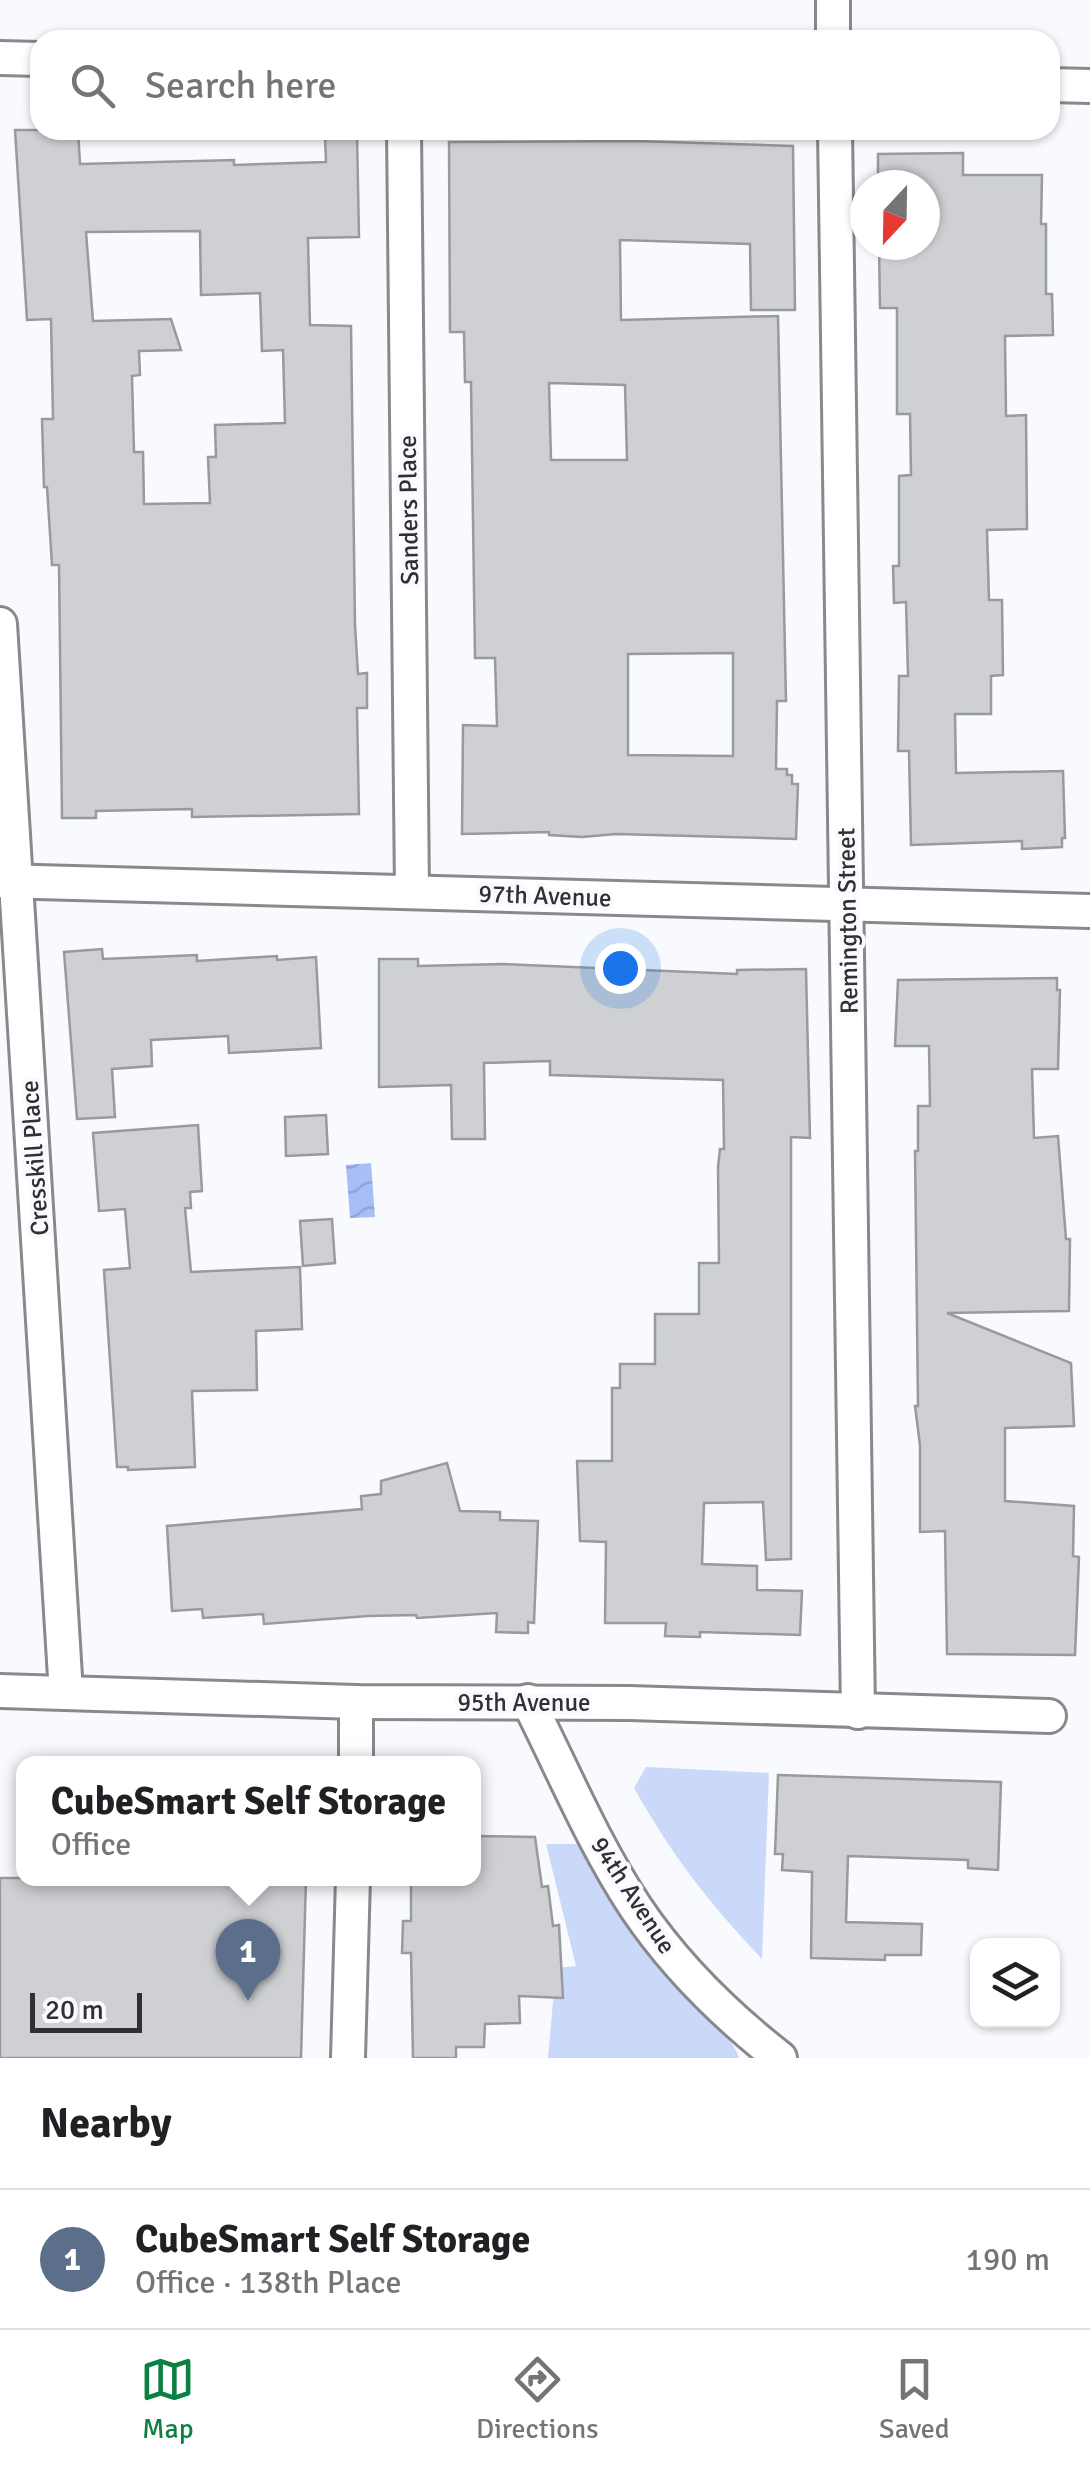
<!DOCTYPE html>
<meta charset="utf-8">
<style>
body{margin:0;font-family:Signika,sans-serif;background:#f6f6f6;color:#202124}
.controls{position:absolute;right:30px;bottom:30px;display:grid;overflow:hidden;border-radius:20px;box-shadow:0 2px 8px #0004}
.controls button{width:90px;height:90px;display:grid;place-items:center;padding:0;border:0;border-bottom:2px solid #e0e0e0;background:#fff;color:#202124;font:50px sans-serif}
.compass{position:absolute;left:850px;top:170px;width:90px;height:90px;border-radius:50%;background:#fff;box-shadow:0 2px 8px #0004;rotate:202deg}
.scale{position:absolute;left:30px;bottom:25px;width:112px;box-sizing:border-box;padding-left:10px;border:5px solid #2f3031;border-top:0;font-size:28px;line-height:35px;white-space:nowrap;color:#2f3031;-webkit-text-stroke:8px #f8fafe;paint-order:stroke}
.you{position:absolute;left:620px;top:968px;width:35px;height:35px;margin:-25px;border:8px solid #fff;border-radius:50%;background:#1a73e8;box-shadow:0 0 0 15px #1a73e833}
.badge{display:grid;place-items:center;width:65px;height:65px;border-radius:50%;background:#0b8043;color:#fff;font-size:32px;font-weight:700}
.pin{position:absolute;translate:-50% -82px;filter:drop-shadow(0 2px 5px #0008)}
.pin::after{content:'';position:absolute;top:52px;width:35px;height:30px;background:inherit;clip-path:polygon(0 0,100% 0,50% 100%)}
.popup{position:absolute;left:16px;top:1756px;width:465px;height:130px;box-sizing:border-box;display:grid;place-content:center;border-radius:20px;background:#fff;filter:drop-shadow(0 2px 8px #0005);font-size:32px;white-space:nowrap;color:#757577}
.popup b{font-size:38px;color:#202124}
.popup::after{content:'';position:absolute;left:50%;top:100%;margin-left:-20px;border:20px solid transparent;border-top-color:#fff}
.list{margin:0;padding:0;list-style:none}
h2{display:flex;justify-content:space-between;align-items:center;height:130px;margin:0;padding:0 40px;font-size:42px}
h2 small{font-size:32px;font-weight:400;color:#757577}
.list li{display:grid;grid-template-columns:65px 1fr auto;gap:30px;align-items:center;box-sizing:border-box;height:140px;padding:0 40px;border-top:2px solid #e0e0e0}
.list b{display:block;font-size:38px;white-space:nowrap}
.list p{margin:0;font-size:32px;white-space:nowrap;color:#757577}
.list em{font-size:32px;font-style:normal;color:#757577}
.icon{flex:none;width:55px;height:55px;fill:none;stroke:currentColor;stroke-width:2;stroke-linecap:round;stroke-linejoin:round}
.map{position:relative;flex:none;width:1090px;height:2058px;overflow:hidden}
.search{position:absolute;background:#fff;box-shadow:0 2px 8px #0004;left:30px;right:30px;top:30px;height:110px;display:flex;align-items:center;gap:25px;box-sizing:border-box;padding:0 35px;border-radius:30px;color:#757577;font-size:38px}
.sheet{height:270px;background:#fff}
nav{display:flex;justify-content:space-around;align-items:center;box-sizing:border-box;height:140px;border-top:2px solid #e0e0e0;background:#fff;font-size:28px;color:#757577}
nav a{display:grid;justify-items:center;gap:5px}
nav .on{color:#0b8043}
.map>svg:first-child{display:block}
</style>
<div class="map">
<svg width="1090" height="2058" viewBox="0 0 1090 2058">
<defs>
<pattern id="water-waves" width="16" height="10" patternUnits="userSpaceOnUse" patternTransform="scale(2.5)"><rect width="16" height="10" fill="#a8bff6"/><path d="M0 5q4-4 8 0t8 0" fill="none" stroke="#91a4d3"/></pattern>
</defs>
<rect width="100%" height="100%" fill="#f8fafe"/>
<g fill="#cad8f9">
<path d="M 646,1767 L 769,1773 L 762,1959 C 708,1902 673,1857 634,1788 Z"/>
<path d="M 546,1844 L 581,1844 C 611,1896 641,1949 682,1994 C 702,2016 729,2029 739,2058 L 548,2058 L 556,1968 L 576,1966 Z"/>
</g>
<path fill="url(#water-waves)" d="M 371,1163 L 375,1217 L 350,1218 L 346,1165 Z"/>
<g fill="#ced0d4" stroke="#989a9e" stroke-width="2.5" fill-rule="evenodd">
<path d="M 15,130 L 78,130 L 80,164 L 234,160 L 234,165 L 326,162 L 325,136 L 357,135 L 359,237 L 308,238 L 310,325 L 351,326 L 355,625 L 358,674 L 367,673 L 367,708 L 357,708 L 359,814 L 192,817 L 192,809 L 142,810 L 96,811 L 96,818 L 62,818 L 59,565 L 52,565 L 47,487 L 44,487 L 42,419 L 53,419 L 51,319 L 27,320 ZM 200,231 L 201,295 L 260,293 L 262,351 L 283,350 L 285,423 L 215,425 L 216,457 L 208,457 L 210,503 L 144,504 L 143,452 L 134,452 L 132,376 L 140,375 L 139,351 L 181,350 L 171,319 L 93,321 L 86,232 Z"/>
<path d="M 636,141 L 793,146 L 795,310 L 751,310 L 750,244 L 620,240 L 621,320 L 778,316 L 786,701 L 777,701 L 776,769 L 787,769 L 787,775 L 792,775 L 792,784 L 798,784 L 796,839 L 616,834 L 582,837 L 549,835 L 549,832 L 462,834 L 463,725 L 497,726 L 495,658 L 475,658 L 471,382 L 465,382 L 464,332 L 450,332 L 449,142 ZM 549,383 L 625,385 L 627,460 L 551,460 ZM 733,653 L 733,756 L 628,755 L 628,654 Z"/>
<path d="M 963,153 L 963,175 L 1042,175 L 1041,224 L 1046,224 L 1046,294 L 1052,294 L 1053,335 L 1005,336 L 1006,416 L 1026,415 L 1027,529 L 987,530 L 989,600 L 1002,600 L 1003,675 L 991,676 L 991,714 L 955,714 L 956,773 L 1063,771 L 1065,838 L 1062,838 L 1062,847 L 1022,849 L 1022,841 L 911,845 L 909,751 L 898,751 L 899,676 L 908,676 L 906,602 L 894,603 L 893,566 L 899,566 L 899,476 L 911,475 L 910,414 L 897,414 L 897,308 L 880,308 L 879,245 L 925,245 L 925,185 L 878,185 L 878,154 Z"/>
<path d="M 102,949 L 103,959 L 197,955 L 197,961 L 277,956 L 277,960 L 316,957 L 321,1048 L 229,1053 L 228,1036 L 151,1040 L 152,1066 L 112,1069 L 115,1117 L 77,1119 L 64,952 Z"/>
<path d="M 379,959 L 418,959 L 418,966 L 503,964 L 737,974 L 737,970 L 806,969 L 810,1138 L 791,1137 L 791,1559 L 766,1560 L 763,1502 L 704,1503 L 702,1564 L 757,1566 L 757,1590 L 802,1591 L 800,1635 L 700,1632 L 700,1637 L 665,1636 L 666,1623 L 605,1623 L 606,1542 L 580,1541 L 577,1461 L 612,1461 L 612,1388 L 620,1388 L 620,1364 L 655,1364 L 655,1314 L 699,1314 L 699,1263 L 719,1263 L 718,1167 L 720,1149 L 724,1149 L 723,1080 L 550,1075 L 550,1061 L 484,1063 L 485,1139 L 452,1139 L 451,1085 L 379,1087 Z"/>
<path d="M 1057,978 L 1057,990 L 1060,990 L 1058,1069 L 1032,1069 L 1034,1138 L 1058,1136 L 1066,1239 L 1070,1239 L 1069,1311 L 947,1313 L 1071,1363 L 1074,1426 L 1005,1428 L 1005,1501 L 1074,1506 L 1073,1556 L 1079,1557 L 1075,1655 L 947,1654 L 945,1531 L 920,1532 L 920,1445 L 915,1406 L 918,1406 L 915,1151 L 918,1151 L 918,1106 L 930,1106 L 929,1046 L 895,1046 L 898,980 Z"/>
<path d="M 326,1115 L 328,1154 L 286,1156 L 285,1117 Z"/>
<path d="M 198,1125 L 202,1191 L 190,1192 L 191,1208 L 185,1208 L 191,1272 L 300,1267 L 302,1329 L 256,1331 L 257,1390 L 192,1391 L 195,1467 L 128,1470 L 128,1467 L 117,1467 L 104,1270 L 130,1268 L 125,1209 L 99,1211 L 93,1133 Z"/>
<path d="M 332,1219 L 335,1263 L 303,1266 L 300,1221 Z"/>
<path d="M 447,1463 L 460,1511 L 500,1512 L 500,1520 L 538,1521 L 534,1623 L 528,1622 L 528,1633 L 496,1632 L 497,1613 L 417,1618 L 416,1615 L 368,1616 L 264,1624 L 263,1614 L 203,1618 L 202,1609 L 172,1611 L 167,1526 L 362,1509 L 361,1496 L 381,1494 L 381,1481 Z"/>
<path d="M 778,1775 L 1001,1782 L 998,1870 L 968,1868 L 968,1860 L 848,1856 L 846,1922 L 922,1924 L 921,1955 L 885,1955 L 885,1960 L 811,1958 L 812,1872 L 782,1870 L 783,1854 L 775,1854 Z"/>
<path d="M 473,1836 L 535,1837 L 542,1887 L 548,1886 L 553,1926 L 559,1925 L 563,1998 L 519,1996 L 520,2023 L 485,2024 L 484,2047 L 456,2047 L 456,2058 L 413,2058 L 411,1953 L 402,1953 L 403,1921 L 411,1921 L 411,1878 L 473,1878 Z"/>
<path d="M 0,1878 L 306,1878 L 301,2058 L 0,2058 Z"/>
</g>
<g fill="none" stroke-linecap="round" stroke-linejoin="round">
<g stroke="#87898d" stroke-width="38">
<g id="minor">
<path d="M 833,0 L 833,40"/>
<path d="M 0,58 L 40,59"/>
<path d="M 1050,85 L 1090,86"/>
<path d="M 404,130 L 412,891"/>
<path d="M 835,130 L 858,1712"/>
<path d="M 0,624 L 66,1693"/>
<path d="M 0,881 L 1090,911"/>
<path d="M 0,1691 L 356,1702 L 629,1703 L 1049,1716"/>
<path d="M 528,1701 C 563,1770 593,1843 636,1908 C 675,1966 725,2015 780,2058"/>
<path d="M 356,1702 L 356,1764"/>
<path d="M 348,2058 L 353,1878"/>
</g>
</g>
<use href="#minor" stroke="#fff" stroke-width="32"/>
</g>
<g text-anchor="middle" stroke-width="8" stroke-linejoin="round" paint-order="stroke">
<g font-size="25" fill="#2f3031" stroke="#f8fafe">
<text transform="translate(408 510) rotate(-91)" y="9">Sanders Place</text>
<text transform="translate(545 895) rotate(2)" y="9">97th Avenue</text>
<text transform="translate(847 921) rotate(-91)" y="9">Remington Street</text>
<text transform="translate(34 1158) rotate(-94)" y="9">Cresskill Place</text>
<text x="524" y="1711">95th Avenue</text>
<text transform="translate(634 1895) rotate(57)" y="9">94th Avenue</text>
</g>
</g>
</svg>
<div class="controls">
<button><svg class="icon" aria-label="layers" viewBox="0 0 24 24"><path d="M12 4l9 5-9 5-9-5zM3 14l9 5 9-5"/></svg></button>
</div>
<svg class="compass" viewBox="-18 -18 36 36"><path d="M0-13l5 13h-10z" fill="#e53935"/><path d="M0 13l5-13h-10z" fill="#757577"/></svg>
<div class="scale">20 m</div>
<div class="you"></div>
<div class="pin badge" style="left:248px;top:2001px;background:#5c6f8a">1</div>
<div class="popup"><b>CubeSmart Self Storage</b>Office</div>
<div class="search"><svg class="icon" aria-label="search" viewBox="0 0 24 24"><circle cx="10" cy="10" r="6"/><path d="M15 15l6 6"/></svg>Search here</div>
</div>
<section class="sheet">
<h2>Nearby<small></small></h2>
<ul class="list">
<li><span class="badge" style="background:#5c6f8a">1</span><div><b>CubeSmart Self Storage</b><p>Office · 138th Place</p></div><em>190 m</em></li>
</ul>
</section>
<nav>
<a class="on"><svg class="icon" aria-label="map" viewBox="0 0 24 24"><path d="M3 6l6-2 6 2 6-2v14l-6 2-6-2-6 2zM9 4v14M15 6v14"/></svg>Map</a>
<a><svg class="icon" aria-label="directions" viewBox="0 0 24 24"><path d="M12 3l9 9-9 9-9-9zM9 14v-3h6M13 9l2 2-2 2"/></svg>Directions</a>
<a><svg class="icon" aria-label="saved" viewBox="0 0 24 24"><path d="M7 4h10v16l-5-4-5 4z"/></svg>Saved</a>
</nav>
